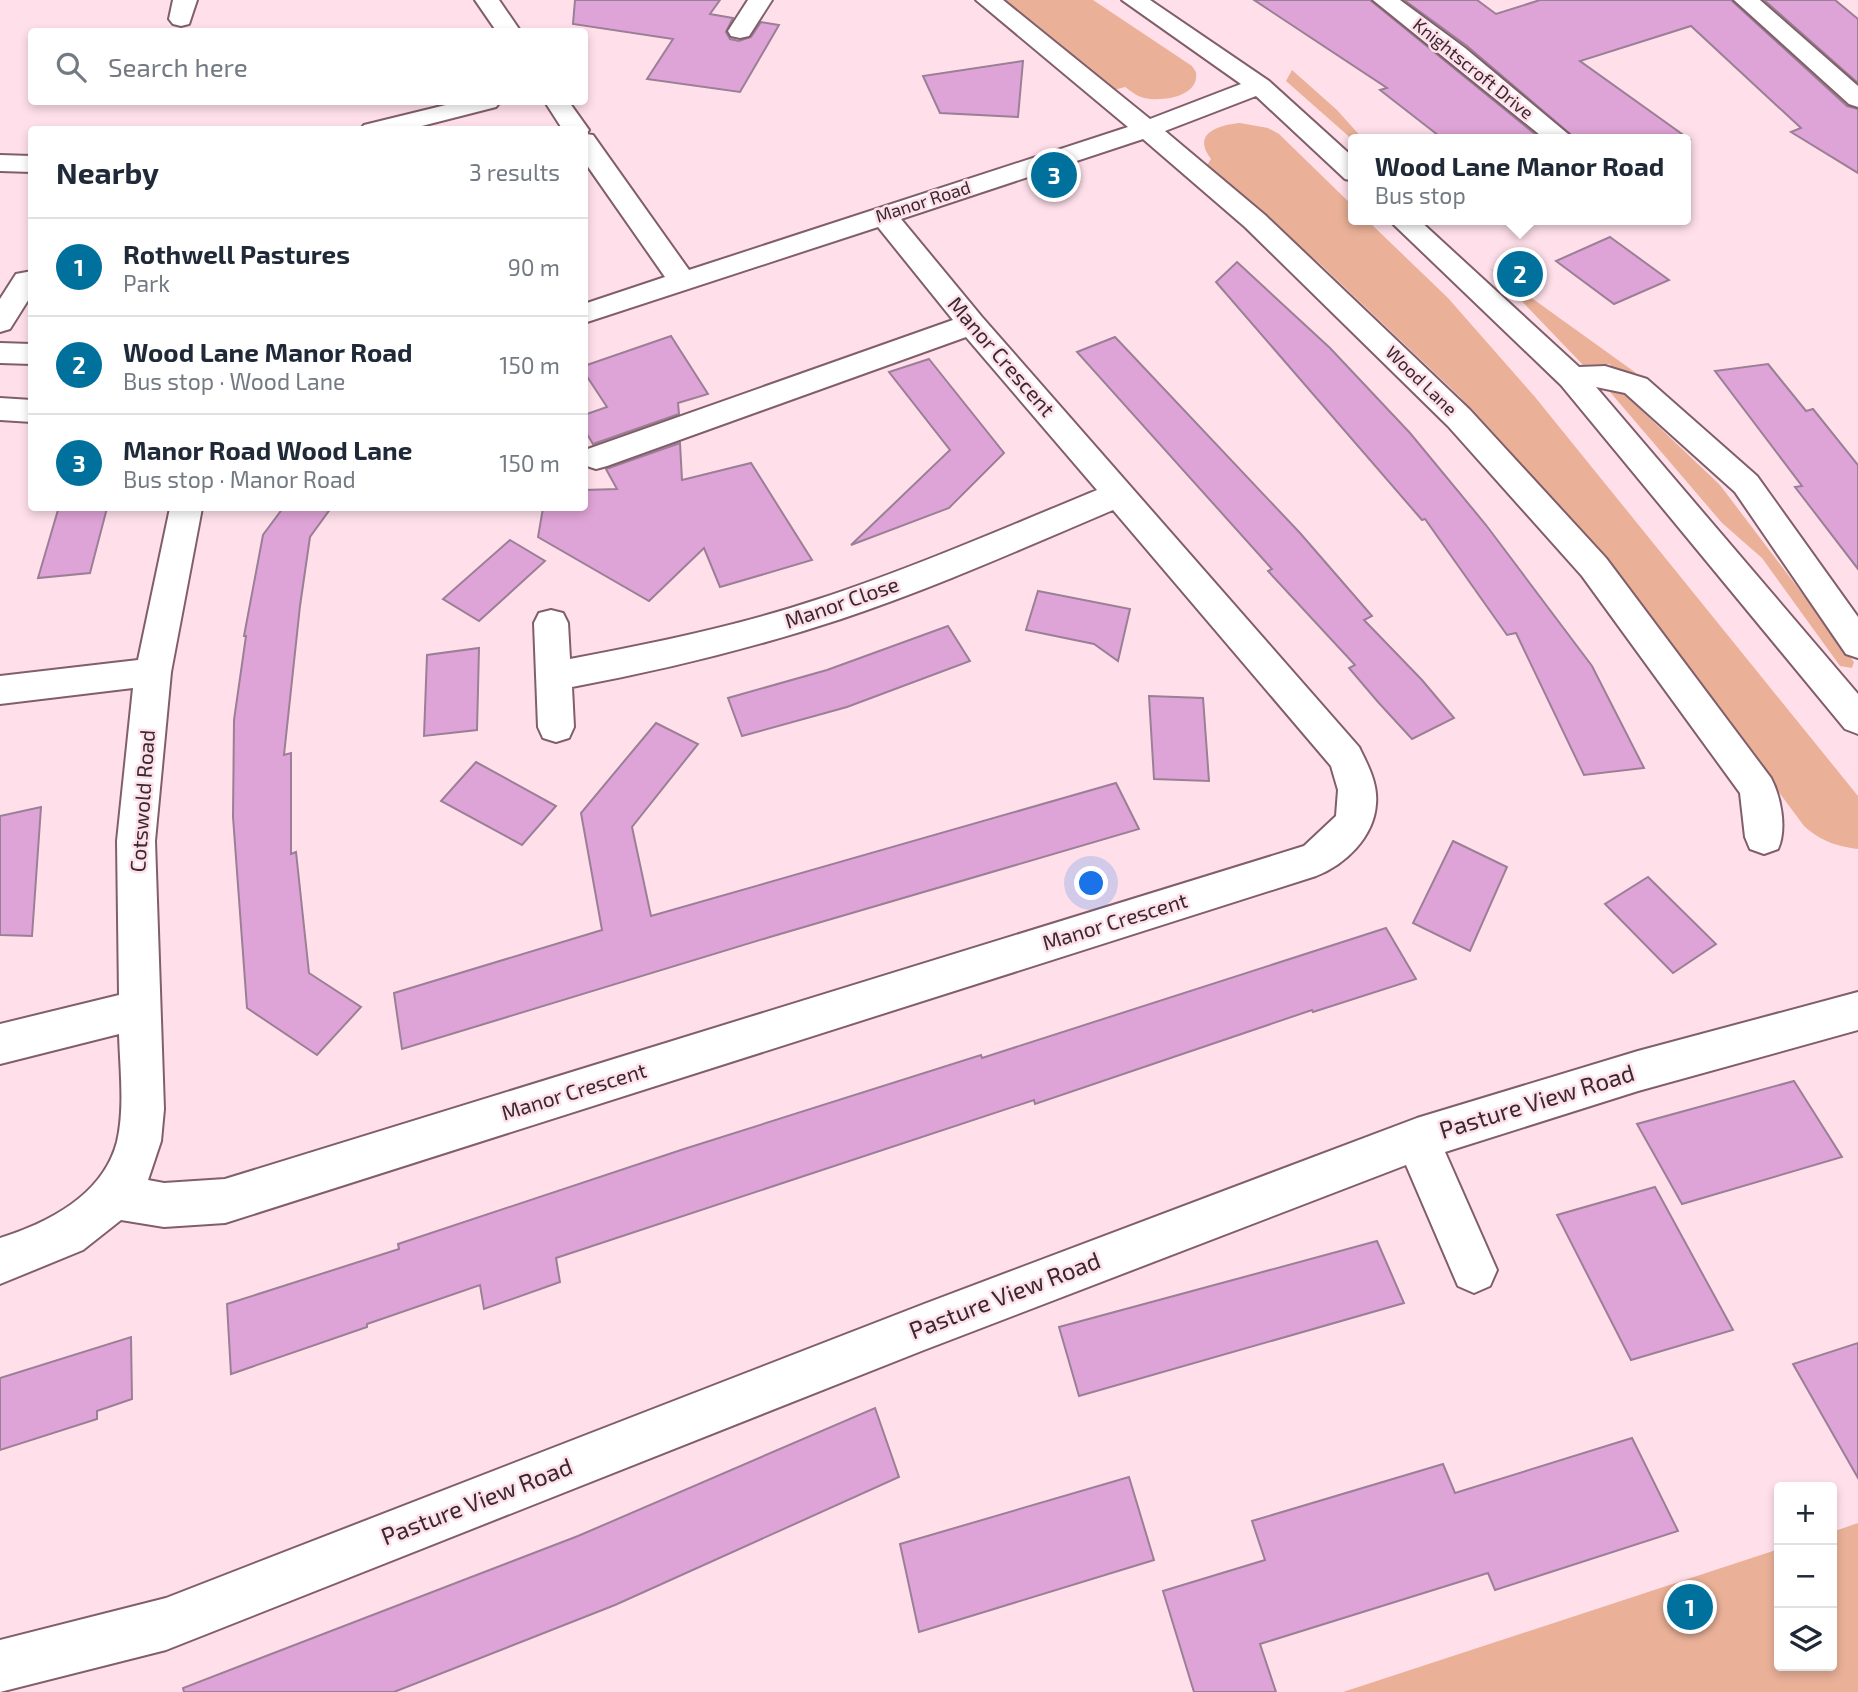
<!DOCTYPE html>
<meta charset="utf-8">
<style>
body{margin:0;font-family:"Exo 2",sans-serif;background:#f2f2f3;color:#1f2937}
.controls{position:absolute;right:21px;bottom:21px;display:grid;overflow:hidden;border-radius:7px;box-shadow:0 4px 10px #0003}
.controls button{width:63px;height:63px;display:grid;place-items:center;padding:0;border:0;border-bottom:2px solid #e0e1e3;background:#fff;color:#1f2937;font:35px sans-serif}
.you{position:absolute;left:1092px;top:884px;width:24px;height:24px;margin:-18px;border:5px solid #fff;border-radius:50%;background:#1a73e8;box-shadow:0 0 0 10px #1a73e833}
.badge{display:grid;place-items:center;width:46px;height:46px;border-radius:50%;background:#00719c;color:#fff;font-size:23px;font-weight:700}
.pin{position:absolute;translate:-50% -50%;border:4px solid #fff;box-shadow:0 2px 7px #0006}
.popup{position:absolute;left:1348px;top:134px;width:343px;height:91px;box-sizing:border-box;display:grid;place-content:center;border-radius:7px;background:#fff;filter:drop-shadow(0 2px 5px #0005);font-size:23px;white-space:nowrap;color:#747a83}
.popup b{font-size:26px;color:#1f2937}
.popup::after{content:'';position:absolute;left:50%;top:100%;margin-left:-14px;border:14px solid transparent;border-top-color:#fff}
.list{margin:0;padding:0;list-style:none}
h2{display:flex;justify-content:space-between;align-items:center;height:91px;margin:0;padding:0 28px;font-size:30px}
h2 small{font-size:23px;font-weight:400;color:#747a83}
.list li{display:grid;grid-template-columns:46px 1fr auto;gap:21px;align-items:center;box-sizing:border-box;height:98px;padding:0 28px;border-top:2px solid #e0e1e3}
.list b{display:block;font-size:26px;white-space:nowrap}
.list p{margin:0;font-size:23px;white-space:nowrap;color:#747a83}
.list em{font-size:23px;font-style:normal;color:#747a83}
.icon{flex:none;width:38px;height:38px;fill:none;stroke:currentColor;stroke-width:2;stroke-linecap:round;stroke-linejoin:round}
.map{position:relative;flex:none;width:1858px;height:1692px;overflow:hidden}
.search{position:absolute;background:#fff;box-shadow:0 4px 10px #0003;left:28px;top:28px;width:560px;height:77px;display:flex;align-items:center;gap:18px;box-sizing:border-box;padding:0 24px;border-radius:7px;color:#747a83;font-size:26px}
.panel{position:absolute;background:#fff;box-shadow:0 4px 10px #0003;left:28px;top:126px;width:560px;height:385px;border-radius:7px}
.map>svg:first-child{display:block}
</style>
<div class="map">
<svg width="1858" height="1692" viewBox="0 0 1858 1692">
<rect width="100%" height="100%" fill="#ffe0ea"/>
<g fill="#eab198">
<path d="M 1002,0 L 1093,0 L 1192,66 L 1196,72 C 1200,97 1162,102 1144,98 C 1136,96 1131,91 1125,87 L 1114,90 Z"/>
<path d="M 1292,70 L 1337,110 L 1363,139 L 1354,141 L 1286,81 Z"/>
<path d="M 1240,123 L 1268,128 L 1279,134 L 1354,207 L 1354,220 L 1367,220 L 1448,298 L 1535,397 L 1858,796 L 1858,849 C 1835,846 1821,841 1804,826 L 1608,562 L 1459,396 L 1319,263 L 1206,167 L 1211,159 C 1191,133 1219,125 1240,123 Z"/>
<path d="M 1490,268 L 1636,373 L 1614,373 L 1610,364 L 1583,365 Z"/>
<path d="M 1619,389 L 1720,485 L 1854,662 L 1852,668 L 1840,666 L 1762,558 L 1722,523 L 1610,392 Z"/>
<path d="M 1858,1523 L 1858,1692 L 1343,1692 L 1779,1549 L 1779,1666 L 1832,1666 L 1832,1532 Z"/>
</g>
<g fill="#dfa4d7" stroke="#9a7f96" stroke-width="2">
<path d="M 575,0 L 720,0 L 710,14 L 733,18 L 726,32 L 730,39 L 739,41 L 751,37 L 761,22 L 779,25 L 740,92 L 647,79 L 673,39 L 573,24 Z"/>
<path d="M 1254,0 L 1370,0 L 1541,139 L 1443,139 L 1380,90 L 1387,88 Z"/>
<path d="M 1404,0 L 1477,0 L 1496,14 L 1540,0 L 1731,0 L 1847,106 L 1858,109 L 1858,173 L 1791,132 L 1801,128 L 1691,26 L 1580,61 L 1689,139 L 1576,139 L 1467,46 Z"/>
<path d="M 1764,0 L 1835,0 L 1858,19 L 1858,83 Z"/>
<path d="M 1023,61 L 1018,117 L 940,113 L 923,76 Z"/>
<path d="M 1610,237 L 1669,280 L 1614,304 L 1556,261 Z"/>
<path d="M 1237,262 L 1330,348 L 1410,433 L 1486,525 L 1592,666 L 1644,768 L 1584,775 L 1516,633 L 1507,635 L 1425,519 L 1422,520 L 1216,282 Z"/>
<path d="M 671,336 L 708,394 L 678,403 L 679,414 L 593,444 L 584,429 L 584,415 L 607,407 L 584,372 L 584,366 Z"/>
<path d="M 1115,337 L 1300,533 L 1372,616 L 1364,620 L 1422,680 L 1454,718 L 1412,739 L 1378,702 L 1349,668 L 1355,665 L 1268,571 L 1272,569 L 1077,352 Z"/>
<path d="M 929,359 L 1004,453 L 949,508 L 851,545 L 950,450 L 889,372 Z"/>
<path d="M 1768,364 L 1806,411 L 1813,409 L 1858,465 L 1858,569 L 1795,487 L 1802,486 L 1715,371 Z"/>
<path d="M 680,443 L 682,480 L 751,463 L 812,560 L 720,587 L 704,548 L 649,601 L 538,537 L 543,508 L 584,508 L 584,490 L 617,489 L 606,469 Z"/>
<path d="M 82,508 L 107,508 L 90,573 L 38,578 L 58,510 Z"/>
<path d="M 283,508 L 331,508 L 310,537 L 300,606 L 284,755 L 291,753 L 291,854 L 296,852 L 309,973 L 361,1007 L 317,1055 L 247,1008 L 233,817 L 234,720 L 246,636 L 244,636 L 263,535 Z"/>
<path d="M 510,540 L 545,561 L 479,621 L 443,599 Z"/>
<path d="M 1038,591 L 1130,609 L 1118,661 L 1094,644 L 1026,630 Z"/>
<path d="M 948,626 L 970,661 L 847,707 L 742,736 L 728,698 L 827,670 Z"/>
<path d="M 479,648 L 477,730 L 424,736 L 427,655 Z"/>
<path d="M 1149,696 L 1203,698 L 1209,781 L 1154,779 Z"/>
<path d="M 656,723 L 698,744 L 632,827 L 651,916 L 1116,783 L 1139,829 L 770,937 L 402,1049 L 394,993 L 602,930 L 581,813 Z"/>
<path d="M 476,762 L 556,806 L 522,845 L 441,801 Z"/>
<path d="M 41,807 L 32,936 L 0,935 L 0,816 Z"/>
<path d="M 1453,841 L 1507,867 L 1470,951 L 1413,923 Z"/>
<path d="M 1648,877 L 1716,944 L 1673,973 L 1605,904 Z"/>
<path d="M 1386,928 L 1416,979 L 1313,1012 L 1312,1010 L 1035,1104 L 1034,1100 L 556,1258 L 560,1282 L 484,1309 L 480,1285 L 367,1324 L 367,1327 L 231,1374 L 227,1304 L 399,1249 L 398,1244 L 684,1149 L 981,1055 L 982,1058 Z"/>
<path d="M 1794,1081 L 1842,1157 L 1682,1204 L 1637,1124 Z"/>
<path d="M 1655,1187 L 1733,1330 L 1631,1360 L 1557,1215 Z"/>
<path d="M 1377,1241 L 1404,1303 L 1079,1396 L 1059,1327 Z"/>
<path d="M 131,1337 L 132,1399 L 97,1411 L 97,1419 L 0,1450 L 0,1378 Z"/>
<path d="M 1858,1343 L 1858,1478 L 1793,1364 Z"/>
<path d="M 875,1408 L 899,1477 L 615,1605 L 394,1692 L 184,1692 L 183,1688 L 578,1536 Z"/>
<path d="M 1632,1438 L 1678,1531 L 1495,1590 L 1488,1573 L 1260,1644 L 1276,1692 L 1194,1692 L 1163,1591 L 1265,1560 L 1252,1521 L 1443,1464 L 1455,1493 Z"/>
<path d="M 1129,1477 L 1154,1560 L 919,1632 L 900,1544 Z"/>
</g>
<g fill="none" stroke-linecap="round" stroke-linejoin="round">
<g stroke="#805e6a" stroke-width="4">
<g id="minor">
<path d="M 173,0 L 197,0 L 189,24 L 181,26 L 173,24 L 169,19 Z"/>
<path d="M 475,0 L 499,0 L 521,32 L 497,32 Z"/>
<path d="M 748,0 L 772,0 L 749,36 L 740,38 L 731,36 L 728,31 Z"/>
<path d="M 976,0 L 1003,0 L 1150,119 L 1241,84 L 1122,0 L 1150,0 L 1269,81 L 1354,158 L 1354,181 L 1345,179 L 1256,96 L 1165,131 L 1265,215 L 1470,410 L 1606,558 L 1771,778 C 1781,797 1787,829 1778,849 L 1764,854 L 1750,849 L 1745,837 L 1740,793 L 1582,576 L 1448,426 L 1245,227 L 1143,139 L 901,219 L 982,317 L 1359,747 C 1368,765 1378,784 1376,804 C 1374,837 1345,865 1316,876 L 225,1223 L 164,1227 L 121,1220 L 83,1250 L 0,1284 L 0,1238 C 48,1223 103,1195 117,1142 C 125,1108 120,1069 119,1034 L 0,1064 L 0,1024 L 119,995 L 117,841 L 133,688 L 0,704 L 0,676 L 138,660 L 170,508 L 202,508 L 171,672 L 155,841 L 164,1109 L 161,1141 L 148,1180 L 164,1183 L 225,1179 L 1304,846 L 1336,816 L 1338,790 L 1331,766 L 1113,510 C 1023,548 934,588 841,619 C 753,648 663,670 572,687 L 574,727 L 569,738 L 556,742 L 543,738 L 538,727 L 534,623 L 539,613 L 551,610 L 563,613 L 568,623 L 570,659 C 654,643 738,626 819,599 C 913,568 1005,528 1097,490 L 966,337 L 607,466 L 596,469 L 584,465 L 585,450 L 953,320 L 878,227 L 584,323 L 584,304 L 665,277 L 584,161 L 584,130 L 563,130 L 545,102 L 569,102 L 589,130 L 586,134 L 593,135 L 689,270 L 1128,127 Z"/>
<path d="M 1373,0 L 1400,0 L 1465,48 L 1574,139 L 1545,139 Z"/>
<path d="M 1734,0 L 1760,0 L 1858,86 L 1858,107 L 1849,104 Z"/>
<path d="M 458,102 L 500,102 L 496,107 L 406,130 L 360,130 L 364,125 Z"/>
<path d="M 0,155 L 32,156 L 32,172 L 0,171 Z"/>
<path d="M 1389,220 L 1419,220 L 1579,367 L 1605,366 L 1647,379 L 1757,476 L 1858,617 L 1858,658 L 1846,654 L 1735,492 L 1625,393 L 1596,387 L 1858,694 L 1858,734 L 1845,729 L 1561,385 Z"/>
<path d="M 32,271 L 32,294 L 10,329 L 0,332 L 0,299 L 16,274 Z"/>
<path d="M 0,343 L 32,344 L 32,364 L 0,363 Z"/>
<path d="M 0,398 L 32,400 L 32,422 L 0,420 Z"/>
<path d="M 1858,992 L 1858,1030 L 1638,1091 L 1445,1152 L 1497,1270 L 1490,1286 L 1474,1293 L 1458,1286 L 1406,1165 L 924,1350 L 166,1650 L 0,1692 L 0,1640 L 166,1598 L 924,1304 L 1417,1118 L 1638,1051 Z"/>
</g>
</g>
<use href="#minor" fill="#fff" fill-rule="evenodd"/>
</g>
<g text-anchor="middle" stroke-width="5" stroke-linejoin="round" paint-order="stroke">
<g font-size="18" fill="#37292e" stroke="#ffe0ea">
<text transform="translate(1473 69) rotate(39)" y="6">Knightscroft Drive</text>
<text transform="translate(923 202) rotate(-18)" y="6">Manor Road</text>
<text transform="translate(1421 381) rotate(44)" y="6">Wood Lane</text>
</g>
<g font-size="21" fill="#37292e" stroke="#ffe0ea">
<text transform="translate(1001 357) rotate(49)" y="7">Manor Crescent</text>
<text transform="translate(842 603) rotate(-19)" y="7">Manor Close</text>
<text transform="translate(143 801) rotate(-86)" y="7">Cotswold Road</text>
<text transform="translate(1115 922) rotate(-17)" y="7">Manor Crescent</text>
<text transform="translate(574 1092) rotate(-17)" y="7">Manor Crescent</text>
</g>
<g font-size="24" fill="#37292e" stroke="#ffe0ea">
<text transform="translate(1537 1102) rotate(-17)" y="8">Pasture View Road</text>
<text transform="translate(1005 1296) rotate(-21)" y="8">Pasture View Road</text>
<text transform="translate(477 1502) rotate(-21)" y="8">Pasture View Road</text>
</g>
</g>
</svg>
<div class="controls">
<button>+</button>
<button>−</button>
<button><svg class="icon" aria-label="layers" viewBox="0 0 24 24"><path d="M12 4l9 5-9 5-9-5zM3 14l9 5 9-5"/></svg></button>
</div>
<div class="you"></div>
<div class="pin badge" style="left:1690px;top:1607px">1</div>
<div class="pin badge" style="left:1520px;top:274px">2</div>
<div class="popup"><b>Wood Lane Manor Road</b>Bus stop</div>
<div class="pin badge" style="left:1054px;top:175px">3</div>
<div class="search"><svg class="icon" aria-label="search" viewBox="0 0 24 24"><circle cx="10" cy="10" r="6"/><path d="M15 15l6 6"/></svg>Search here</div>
<section class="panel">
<h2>Nearby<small>3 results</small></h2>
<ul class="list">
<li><span class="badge">1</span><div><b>Rothwell Pastures</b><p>Park</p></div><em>90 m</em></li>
<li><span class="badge">2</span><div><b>Wood Lane Manor Road</b><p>Bus stop · Wood Lane</p></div><em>150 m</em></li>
<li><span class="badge">3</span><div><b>Manor Road Wood Lane</b><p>Bus stop · Manor Road</p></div><em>150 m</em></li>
</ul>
</section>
</div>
